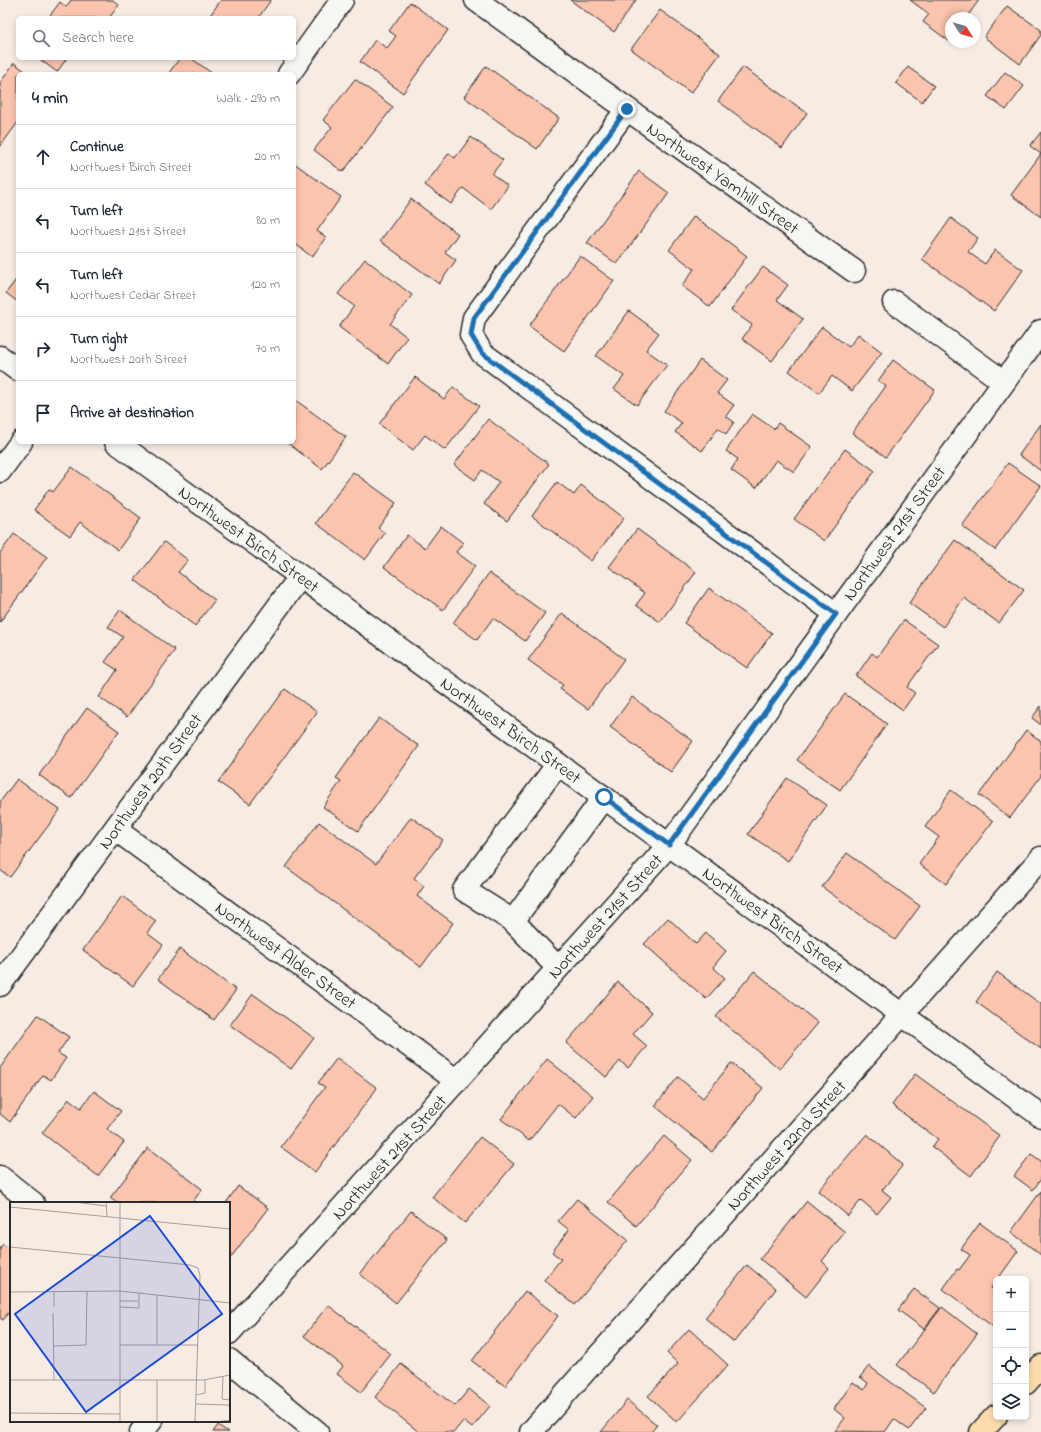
<!DOCTYPE html>
<meta charset="utf-8">
<style>
body{margin:0;font-family:"Indie Flower",sans-serif;background:#f2f2f3;color:#1f2937}
.controls{position:absolute;right:12px;bottom:12px;display:grid;overflow:hidden;border-radius:6px;box-shadow:0 2px 6px #0003}
.controls button{width:36px;height:36px;display:grid;place-items:center;padding:0;border:0;border-bottom:1px solid #e0e1e3;background:#fff;color:#1f2937;font:20px sans-serif}
.compass{position:absolute;left:945px;top:12px;width:36px;height:36px;border-radius:50%;background:#fff;box-shadow:0 2px 6px #0003;rotate:126deg}
.stop{position:absolute;width:12px;height:12px;margin:-9px;border:3px solid #1f6fb2;border-radius:50%;background:#fff}
.stop.end{background:#1f6fb2;border-color:#fff;box-shadow:0 1px 4px #0008}
.list{margin:0;padding:0;list-style:none}
h2{display:flex;justify-content:space-between;align-items:center;height:52px;margin:0;padding:0 16px;font-size:17px}
h2 small{font-size:13px;font-weight:400;color:#747a83}
.list li{display:grid;grid-template-columns:26px 1fr auto;gap:12px;align-items:center;box-sizing:border-box;height:64px;padding:0 16px;border-top:1px solid #e0e1e3}
.list b{display:block;font-size:15px;white-space:nowrap}
.list p{margin:0;font-size:13px;white-space:nowrap;color:#747a83}
.list em{font-size:13px;font-style:normal;color:#747a83}
.icon{flex:none;width:22px;height:22px;fill:none;stroke:currentColor;stroke-width:2;stroke-linecap:round;stroke-linejoin:round}
.map{position:relative;flex:none;width:1041px;height:1432px;overflow:hidden}
.search{position:absolute;background:#fff;box-shadow:0 2px 6px #0003;left:16px;top:16px;width:280px;height:44px;display:flex;align-items:center;gap:10px;box-sizing:border-box;padding:0 14px;border-radius:6px;color:#747a83;font-size:15px}
.panel{position:absolute;background:#fff;box-shadow:0 2px 6px #0003;left:16px;top:72px;width:280px;height:372px;border-radius:6px}
.map>svg:first-child{display:block}
</style>
<div class="map">
<svg width="1041" height="1432" viewBox="0 0 1041 1432">
<rect width="100%" height="100%" fill="#f7ece4"/>
<filter id="ink" filterUnits="userSpaceOnUse"><feTurbulence type="fractalNoise" baseFrequency=".025" numOctaves="2"/><feDisplacementMap in="SourceGraphic" scale="8" xChannelSelector="R" yChannelSelector="G"/><feConvolveMatrix kernelMatrix="1 2 1 2 8 2 1 2 1" color-interpolation-filters="sRGB"/></filter>
<g filter="url(#ink)">
<g fill="#fbc4ae" stroke="#2b2b2b">
<path d="M 71,0 L 113,0 L 119,5 L 109,18 L 48,18 L 60,2 L 66,7 Z"/>
<path d="M 221,0 L 271,0 L 258,18 L 208,18 Z"/>
<path d="M 570,0 L 636,0 L 614,32 Z"/>
<path d="M 910,0 L 979,0 L 966,18 L 951,18 L 951,38 L 949,41 L 923,22 L 929,14 Z"/>
<path d="M 410,2 L 448,30 L 403,93 L 360,62 L 375,40 L 387,48 L 396,36 L 389,31 Z"/>
<path d="M 1007,6 L 1041,30 L 1041,35 L 1020,64 L 984,37 Z"/>
<path d="M 660,10 L 720,54 L 691,93 L 631,49 Z"/>
<path d="M 38,58 L 67,58 L 57,72 Z"/>
<path d="M 180,58 L 191,58 L 213,74 L 168,74 Z"/>
<path d="M 14,63 L 29,74 L 18,74 L 18,122 L 0,147 L 0,83 Z"/>
<path d="M 486,66 L 559,118 L 537,149 L 464,97 Z"/>
<path d="M 743,67 L 807,113 L 782,148 L 718,101 Z"/>
<path d="M 908,67 L 934,86 L 922,102 L 896,83 Z"/>
<path d="M 1005,72 L 1024,86 L 1006,110 L 987,96 Z"/>
<path d="M 355,79 L 393,107 L 343,172 L 314,150 L 332,127 L 323,120 Z"/>
<path d="M 1041,132 L 1041,217 L 1011,195 L 1041,154 L 1030,146 Z"/>
<path d="M 471,137 L 503,160 L 492,174 L 508,186 L 491,209 L 463,188 L 451,204 L 425,185 L 449,153 L 455,158 Z"/>
<path d="M 294,163 L 341,197 L 317,231 L 326,237 L 312,257 L 294,243 Z"/>
<path d="M 639,171 L 669,193 L 617,264 L 587,243 Z"/>
<path d="M 411,199 L 458,234 L 445,252 L 456,260 L 439,284 L 380,241 Z"/>
<path d="M 694,216 L 747,256 L 710,307 L 682,286 L 694,269 L 669,250 Z"/>
<path d="M 951,218 L 978,238 L 968,252 L 985,264 L 995,250 L 1023,270 L 994,311 L 922,259 Z"/>
<path d="M 580,256 L 614,281 L 564,351 L 529,326 Z"/>
<path d="M 365,259 L 412,295 L 390,324 L 407,337 L 388,364 L 339,327 L 354,306 L 338,294 Z"/>
<path d="M 763,267 L 788,285 L 777,300 L 803,319 L 772,361 L 742,339 L 752,325 L 731,310 Z"/>
<path d="M 18,277 L 18,302 L 6,293 Z"/>
<path d="M 629,311 L 659,333 L 646,350 L 667,365 L 637,405 L 614,389 L 624,376 L 596,356 Z"/>
<path d="M 822,327 L 849,347 L 858,334 L 882,352 L 852,391 L 832,376 L 819,393 L 789,371 Z"/>
<path d="M 700,360 L 727,380 L 717,393 L 734,405 L 726,416 L 734,422 L 726,434 L 718,428 L 702,451 L 675,432 L 682,423 L 664,411 Z"/>
<path d="M 893,360 L 935,390 L 886,457 L 852,433 L 886,386 L 878,381 Z"/>
<path d="M 415,377 L 444,399 L 453,387 L 479,406 L 445,450 L 425,435 L 413,450 L 379,424 Z"/>
<path d="M 294,399 L 346,437 L 322,469 L 286,442 L 294,442 Z"/>
<path d="M 752,414 L 774,429 L 778,423 L 812,447 L 794,472 L 776,460 L 756,488 L 731,470 L 738,459 L 726,451 Z"/>
<path d="M 488,419 L 549,464 L 507,521 L 484,504 L 499,482 L 482,470 L 475,480 L 454,465 Z"/>
<path d="M 1041,424 L 1041,471 L 1019,455 Z"/>
<path d="M 845,449 L 875,471 L 824,541 L 794,519 Z"/>
<path d="M 1008,463 L 1041,486 L 995,550 L 962,526 Z"/>
<path d="M 72,467 L 141,518 L 118,550 L 80,522 L 70,536 L 34,510 L 49,489 L 53,492 Z"/>
<path d="M 353,472 L 396,503 L 378,528 L 385,533 L 365,560 L 316,523 Z"/>
<path d="M 557,482 L 574,495 L 581,485 L 624,518 L 591,561 L 532,516 Z"/>
<path d="M 441,526 L 463,543 L 456,552 L 475,566 L 443,610 L 384,567 L 407,535 L 425,548 Z"/>
<path d="M 637,529 L 696,572 L 660,622 L 636,605 L 645,593 L 609,567 Z"/>
<path d="M 14,534 L 47,557 L 0,622 L 0,553 Z"/>
<path d="M 955,540 L 1024,590 L 999,623 L 964,598 L 943,627 L 909,603 Z"/>
<path d="M 164,542 L 188,560 L 178,572 L 215,600 L 195,626 L 135,580 Z"/>
<path d="M 489,573 L 545,613 L 525,641 L 493,618 L 477,640 L 453,623 Z"/>
<path d="M 709,588 L 772,633 L 747,668 L 684,623 Z"/>
<path d="M 120,610 L 175,650 L 127,717 L 99,697 L 117,670 L 105,662 L 123,637 L 108,627 Z"/>
<path d="M 562,613 L 624,659 L 588,709 L 560,689 L 563,685 L 528,660 Z"/>
<path d="M 904,620 L 938,644 L 907,687 L 915,693 L 903,710 L 856,676 L 872,653 L 877,657 Z"/>
<path d="M 285,689 L 317,712 L 250,804 L 218,782 Z"/>
<path d="M 845,694 L 887,724 L 840,790 L 797,760 Z"/>
<path d="M 632,697 L 693,741 L 671,772 L 610,727 Z"/>
<path d="M 1041,706 L 1041,725 L 1032,718 Z"/>
<path d="M 87,708 L 119,731 L 71,798 L 39,775 Z"/>
<path d="M 379,718 L 419,746 L 358,831 L 323,807 L 341,781 L 336,778 Z"/>
<path d="M 1026,730 L 1041,741 L 1041,776 L 1010,818 L 979,795 Z"/>
<path d="M 787,778 L 827,805 L 788,861 L 748,834 Z"/>
<path d="M 17,779 L 60,810 L 10,877 L 0,870 L 0,802 Z"/>
<path d="M 951,790 L 993,821 L 946,884 L 919,864 L 939,837 L 925,827 Z"/>
<path d="M 411,817 L 443,840 L 414,878 L 424,886 L 417,896 L 453,923 L 421,967 L 286,867 L 319,822 L 376,864 Z"/>
<path d="M 847,853 L 920,906 L 895,940 L 822,887 Z"/>
<path d="M 122,896 L 156,921 L 147,933 L 163,945 L 133,986 L 83,950 Z"/>
<path d="M 668,918 L 696,944 L 706,933 L 726,951 L 713,967 L 725,978 L 706,999 L 644,944 Z"/>
<path d="M 180,949 L 236,990 L 214,1020 L 158,979 Z"/>
<path d="M 754,971 L 818,1023 L 780,1069 L 716,1017 Z"/>
<path d="M 997,972 L 1041,1004 L 1041,1049 L 976,1002 Z"/>
<path d="M 618,982 L 652,1012 L 633,1034 L 647,1046 L 628,1068 L 620,1061 L 606,1077 L 566,1043 Z"/>
<path d="M 253,994 L 314,1038 L 291,1069 L 230,1025 Z"/>
<path d="M 38,1015 L 69,1037 L 58,1053 L 66,1058 L 51,1080 L 43,1075 L 10,1122 L 0,1114 L 0,1068 Z"/>
<path d="M 337,1058 L 377,1088 L 315,1172 L 281,1147 L 325,1087 L 318,1083 Z"/>
<path d="M 547,1059 L 593,1096 L 576,1118 L 558,1104 L 529,1141 L 501,1119 Z"/>
<path d="M 731,1063 L 763,1088 L 712,1152 L 655,1106 L 678,1077 L 703,1098 Z"/>
<path d="M 915,1074 L 1000,1136 L 971,1176 L 932,1147 L 938,1139 L 892,1105 Z"/>
<path d="M 94,1091 L 121,1111 L 107,1129 L 124,1142 L 98,1176 L 42,1133 L 69,1099 L 81,1108 Z"/>
<path d="M 867,1134 L 903,1165 L 882,1190 L 891,1197 L 877,1214 L 861,1200 L 848,1216 L 818,1191 Z"/>
<path d="M 664,1136 L 692,1160 L 636,1226 L 608,1202 Z"/>
<path d="M 480,1137 L 514,1164 L 465,1223 L 432,1197 Z"/>
<path d="M 148,1148 L 202,1189 L 192,1203 L 117,1203 L 110,1198 Z"/>
<path d="M 1031,1154 L 1041,1161 L 1041,1179 L 1033,1190 L 1014,1176 Z"/>
<path d="M 238,1186 L 268,1208 L 229,1260 L 229,1203 L 226,1203 Z"/>
<path d="M 1041,1191 L 1041,1255 L 1011,1232 Z"/>
<path d="M 577,1199 L 628,1240 L 575,1305 L 544,1280 L 561,1259 L 552,1252 L 569,1230 L 558,1221 Z"/>
<path d="M 807,1201 L 845,1232 L 822,1261 L 829,1268 L 806,1297 L 760,1259 Z"/>
<path d="M 411,1211 L 447,1240 L 396,1303 L 360,1274 Z"/>
<path d="M 980,1223 L 1018,1251 L 998,1279 L 996,1279 L 996,1281 L 991,1288 L 996,1291 L 996,1321 L 992,1326 L 943,1289 L 957,1269 L 959,1270 L 970,1255 L 961,1249 Z"/>
<path d="M 3,1244 L 11,1250 L 11,1309 L 3,1320 L 0,1318 L 0,1248 Z"/>
<path d="M 747,1265 L 776,1289 L 734,1342 L 705,1318 Z"/>
<path d="M 914,1289 L 940,1308 L 924,1329 L 898,1310 Z"/>
<path d="M 525,1291 L 558,1316 L 505,1386 L 472,1361 Z"/>
<path d="M 328,1305 L 391,1354 L 361,1392 L 337,1374 L 343,1366 L 304,1336 Z"/>
<path d="M 942,1307 L 977,1334 L 934,1392 L 897,1365 Z"/>
<path d="M 689,1329 L 728,1365 L 677,1422 L 648,1396 L 678,1364 L 667,1353 Z"/>
<path d="M 401,1364 L 455,1406 L 469,1389 L 490,1406 L 472,1428 L 463,1421 L 454,1432 L 419,1432 L 375,1397 Z"/>
<path d="M 869,1366 L 926,1408 L 909,1430 L 894,1419 L 885,1432 L 835,1431 L 845,1418 L 834,1409 L 853,1382 L 864,1390 L 868,1383 L 860,1377 Z"/>
<path d="M 627,1400 L 657,1425 L 651,1432 L 601,1432 Z"/>
<path d="M 218,1425 L 228,1432 L 213,1432 Z"/>
</g>
<g fill="none" stroke-linecap="round" stroke-linejoin="round">
<g stroke="#2b2b2b" stroke-width="25">
<g id="minor">
<path d="M 476,0 L 627,109 L 854,271"/>
<path d="M 289,74 L 342,0"/>
<path d="M 627,109 L 474,318 L 471,335 L 482,353 L 836,614"/>
<path d="M 894,302 L 1004,382"/>
<path d="M 0,357 L 18,370"/>
<path d="M 116,442 L 1041,1116"/>
<path d="M 0,471 L 21,442"/>
<path d="M 558,764 L 464,890 L 513,921 L 558,968"/>
<path d="M 115,829 L 457,1081"/>
<path d="M 513,921 L 604,797"/>
<path d="M 0,985 L 300,577"/>
<path d="M 0,1177 L 33,1203"/>
<path d="M 229,1333 L 669,845 L 1041,331"/>
<path d="M 229,1360 L 317,1432"/>
<path d="M 141,1432 L 151,1421"/>
<path d="M 531,1432 L 1041,858"/>
</g>
</g>
<g stroke="#2b2b2b" stroke-width="25">
<g id="major">
<path d="M 1026,1383 L 1041,1366"/>
<path d="M 981,1432 L 996,1416"/>
</g>
</g>
<use href="#minor" stroke="#f6f6f2" stroke-width="22"/>
<use href="#major" stroke="#fcdcac" stroke-width="22"/>
</g>
</g>
<g fill="none" stroke-linecap="round" stroke-linejoin="round" filter="url(#ink)">
<path stroke="#1f6fb2" stroke-width="5" d="M 604,797 L 669,845 L 836,614 L 482,353 L 471,335 L 474,318 L 627,109"/>
</g>
<g text-anchor="middle" stroke-width="4" stroke-linejoin="round" paint-order="stroke">
<g font-size="18" fill="#2b2b2b" stroke="#f6f6f2">
<text transform="translate(723 178) rotate(35)" y="6">Northwest Yamhill Street</text>
<text transform="translate(894 533) rotate(-54)" y="6">Northwest 21st Street</text>
<text transform="translate(249 539) rotate(36)" y="6">Northwest Birch Street</text>
<text transform="translate(511 730) rotate(36)" y="6">Northwest Birch Street</text>
<text transform="translate(150 781) rotate(-54)" y="6">Northwest 20th Street</text>
<text transform="translate(605 916) rotate(-48)" y="6">Northwest 21st Street</text>
<text transform="translate(773 920) rotate(36)" y="6">Northwest Birch Street</text>
<text transform="translate(286 955) rotate(36)" y="6">Northwest Alder Street</text>
<text transform="translate(786 1145) rotate(-48)" y="6">Northwest 22nd Street</text>
<text transform="translate(389 1157) rotate(-48)" y="6">Northwest 21st Street</text>
</g>
</g>
<g transform="translate(10 1202)">
<rect width="220" height="220" fill="#f7ece4"/>
<path fill="none" stroke="#a59f9a" stroke-width="1" d="M 64,0 L 96,4M 96,0 L 97,14M 110,0 L 110,220M 0,5 L 220,27M 0,45 L 180,63 L 188,66 L 190,74 L 185,220M 44,89 L 44,105M 0,90 L 110,89 L 220,101M 110,99 L 128,99M 110,105 L 129,106 L 129,91M 43,111 L 44,178M 110,143 L 187,143M 147,143 L 147,93M 44,144 L 76,143 L 77,89M 213,174 L 212,197 L 220,198M 0,178 L 194,178 L 220,173M 186,193 L 195,191 L 195,178M 185,202 L 219,203 L 220,210M 0,211 L 110,212M 147,220 L 147,178M 207,220 L 220,218"/>
<path fill="#1d4ed8" fill-opacity="0.15" stroke="#1d4ed8" stroke-width="2" d="M 140,14 L 212,112 L 76,210 L 5,112 Z"/>
<rect width="220" height="220" fill="none" stroke="#2b2b2b" stroke-width="2"/>
</g>
</svg>
<div class="controls">
<button>+</button>
<button>−</button>
<button><svg class="icon" aria-label="locate" viewBox="0 0 24 24"><circle cx="12" cy="12" r="6"/><path d="M12 2v4M12 18v4M2 12h4M18 12h4"/></svg></button>
<button><svg class="icon" aria-label="layers" viewBox="0 0 24 24"><path d="M12 4l9 5-9 5-9-5zM3 14l9 5 9-5"/></svg></button>
</div>
<svg class="compass" viewBox="-18 -18 36 36"><path d="M0-13l5 13h-10z" fill="#e53935"/><path d="M0 13l5-13h-10z" fill="#747a83"/></svg>
<div class="stop" style="left:604px;top:797px"></div>
<div class="stop end" style="left:627px;top:109px"></div>
<div class="search"><svg class="icon" aria-label="search" viewBox="0 0 24 24"><circle cx="10" cy="10" r="6"/><path d="M15 15l6 6"/></svg>Search here</div>
<section class="panel">
<h2>4 min<small>Walk · 290 m</small></h2>
<ul class="list">
<li><svg class="icon" aria-label="ahead" viewBox="0 0 24 24"><path d="M12 20V5M6 11l6-6 6 6"/></svg><div><b>Continue</b><p>Northwest Birch Street</p></div><em>20 m</em></li>
<li><svg class="icon" aria-label="left" viewBox="0 0 24 24"><path d="M17 20v-9H6M10 6l-5 5 5 5"/></svg><div><b>Turn left</b><p>Northwest 21st Street</p></div><em>80 m</em></li>
<li><svg class="icon" aria-label="left" viewBox="0 0 24 24"><path d="M17 20v-9H6M10 6l-5 5 5 5"/></svg><div><b>Turn left</b><p>Northwest Cedar Street</p></div><em>120 m</em></li>
<li><svg class="icon" aria-label="right" viewBox="0 0 24 24"><path d="M7 20v-9h11M14 6l5 5-5 5"/></svg><div><b>Turn right</b><p>Northwest 20th Street</p></div><em>70 m</em></li>
<li><svg class="icon" aria-label="arrive" viewBox="0 0 24 24"><path d="M6 21V4h12l-3 4 3 4H6"/></svg><div><b>Arrive at destination</b></div></li>
</ul>
</section>
</div>
